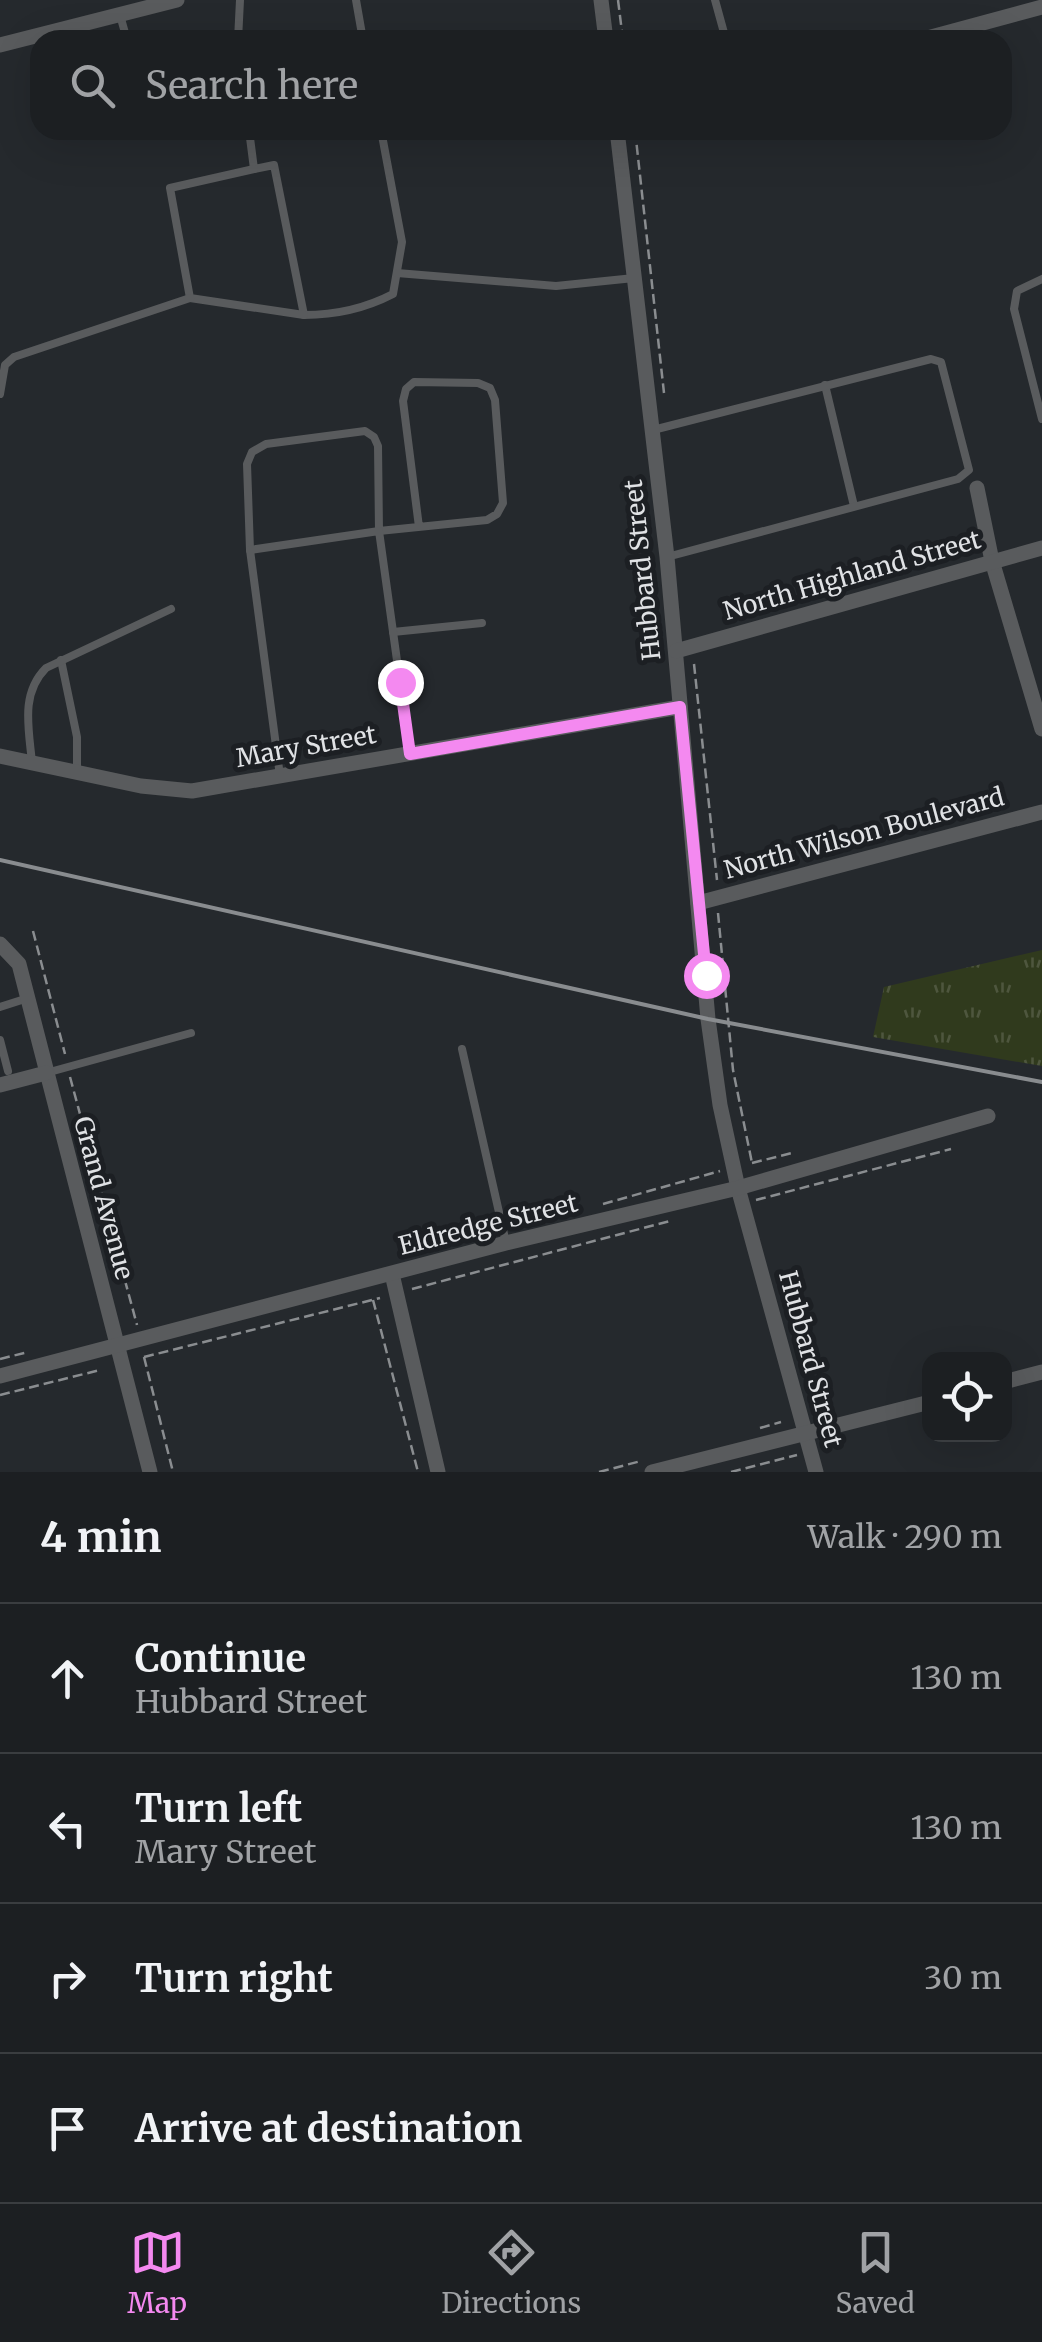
<!DOCTYPE html>
<meta charset="utf-8">
<style>
body{margin:0;font-family:Merriweather,serif;background:#25272a;color:#f1f3f6}
.controls{position:absolute;right:30px;bottom:30px;display:grid;overflow:hidden;border-radius:20px;box-shadow:0 10px 40px #0002}
.controls button{width:90px;height:90px;display:grid;place-items:center;padding:0;border:0;border-bottom:2px solid #3a3d40;background:#1c1f22;color:#f1f3f6;font:50px sans-serif}
.stop{position:absolute;width:30px;height:30px;margin:-22px;border:8px solid #f489f0;border-radius:50%;background:#fff}
.stop.end{background:#f489f0;border-color:#fff;box-shadow:0 2px 10px #0008}
.list{margin:0;padding:0;list-style:none}
h2{display:flex;justify-content:space-between;align-items:center;height:130px;margin:0;padding:0 40px;font-size:42px}
h2 small{font-size:32px;font-weight:400;color:#a0a2a5}
.list li{display:grid;grid-template-columns:65px 1fr auto;gap:30px;align-items:center;box-sizing:border-box;height:150px;padding:0 40px;border-top:2px solid #3a3d40}
.list b{display:block;font-size:38px;white-space:nowrap}
.list p{margin:0;font-size:32px;white-space:nowrap;color:#a0a2a5}
.list em{font-size:32px;font-style:normal;color:#a0a2a5}
.icon{flex:none;width:55px;height:55px;fill:none;stroke:currentColor;stroke-width:2;stroke-linecap:round;stroke-linejoin:round}
.map{position:relative;flex:none;width:1042px;height:1472px;overflow:hidden}
.search{position:absolute;background:#1c1f22;box-shadow:0 10px 40px #0002;left:30px;right:30px;top:30px;height:110px;display:flex;align-items:center;gap:25px;box-sizing:border-box;padding:0 35px;border-radius:30px;color:#a0a2a5;font-size:38px}
.sheet{height:730px;background:#1c1f22}
nav{display:flex;justify-content:space-around;align-items:center;box-sizing:border-box;height:140px;border-top:2px solid #3a3d40;background:#1c1f22;font-size:28px;color:#a0a2a5}
nav a{display:grid;justify-items:center;gap:5px}
nav .on{color:#f489f0}
.map>svg:first-child{display:block}
</style>
<div class="map">
<svg width="1042" height="1472" viewBox="0 0 1042 1472">
<defs>
<pattern id="grass-tufts" width="24" height="20" patternUnits="userSpaceOnUse" patternTransform="scale(2.5)"><rect width="24" height="20" fill="#303a1d"/><path d="M3 7l-1-3M5 7V3M7 7l1-3M15 17l-1-3M17 17v-4M19 17l1-3" fill="none" stroke="#4e563e"/></pattern>
</defs>
<rect width="100%" height="100%" fill="#25292d"/>
<path fill="url(#grass-tufts)" d="M 1042,950 L 1042,1066 L 873,1037 L 884,987 Z"/>
<g fill="none" stroke-linecap="round" stroke-linejoin="round">
<g stroke="#8a8d90" stroke-width="2.5" stroke-dasharray="10 5" stroke-linecap="butt">
<path d="M 618,0 L 623,40"/>
<path d="M 635,130 L 664,393"/>
<path d="M 694,664 L 717,880"/>
<path d="M 718,913 L 733,1070 L 752,1163"/>
<path d="M 33,931 L 65,1054"/>
<path d="M 70,1077 L 137,1325"/>
<path d="M 752,1163 L 792,1153"/>
<path d="M 756,1200 L 951,1149"/>
<path d="M 603,1204 L 720,1171"/>
<path d="M 412,1289 L 670,1221"/>
<path d="M 373,1300 L 418,1472"/>
<path d="M 144,1357 L 380,1298"/>
<path d="M 144,1357 L 173,1472"/>
<path d="M 0,1359 L 28,1352"/>
<path d="M 0,1395 L 100,1370"/>
<path d="M 760,1428 L 781,1422"/>
<path d="M 599,1472 L 641,1461"/>
<path d="M 731,1472 L 797,1455"/>
</g>
<g stroke="#595b5d" stroke-width="8">
<path d="M 356,0 L 363,40"/>
<path d="M 715,0 L 726,40"/>
<path d="M 120,15 L 127,40"/>
<path d="M 238,40 L 240,0"/>
<path d="M 249,130 L 254,169 L 274,165 L 304,315 C 336,315 366,308 393,294 L 402,242 L 381,130"/>
<path d="M 254,169 L 170,188 L 190,298 L 304,315"/>
<path d="M 397,273 L 556,286 L 634,278"/>
<path d="M 1042,279 L 1017,291 L 1014,309 L 1042,419"/>
<path d="M 825,385 L 854,506"/>
<path d="M 0,394 L 5,365 L 14,357 L 190,298"/>
<path d="M 653,430 L 931,359 L 941,362 L 969,470 L 958,479 L 667,557"/>
<path d="M 250,550 L 247,464 L 252,452 L 266,444 L 365,431 L 374,437 L 378,446 L 379,531 L 487,520 L 497,514 L 503,503 L 495,400 L 490,388 L 478,383 L 414,382 L 406,389 L 403,401 L 419,527"/>
<path d="M 393,632 L 482,623"/>
<path d="M 61,660 L 77,737 L 77,773"/>
<path d="M 32,763 C 29,729 20,694 46,668 L 171,609"/>
<path d="M 280,776 L 250,550 L 379,531 L 410,754"/>
<path d="M 0,1007 L 28,998"/>
<path d="M 0,1040 L 8,1071"/>
<path d="M 462,1049 L 506,1243"/>
<path d="M 46,1073 L 191,1033"/>
</g>
<g stroke="#595b5d" stroke-width="15">
<path d="M 601,0 L 606,40"/>
<path d="M 920,40 L 1042,7"/>
<path d="M 0,45 L 177,0"/>
<path d="M 617,130 L 667,557 L 708,1019 L 720,1105 L 738,1188 L 816,1472"/>
<path d="M 977,488 L 992,561 L 1042,729"/>
<path d="M 676,651 L 1042,548"/>
<path d="M 0,756 L 141,786 L 192,791 L 680,707"/>
<path d="M 698,903 L 1042,812"/>
<path d="M 0,944 L 19,964 L 150,1472"/>
<path d="M 0,1085 L 46,1073"/>
<path d="M 392,1274 L 438,1472"/>
<path d="M 0,1376 L 506,1243 L 738,1188 L 988,1116"/>
<path d="M 1004,1382 L 1042,1372"/>
<path d="M 652,1472 L 930,1402"/>
</g>
<path stroke="#898c8f" stroke-width="4" d="M 0,860 L 708,1019 L 1042,1082"/>
</g>
<g fill="none" stroke-linecap="round" stroke-linejoin="round">
<path stroke="#f489f0" stroke-width="12" d="M 400,682 L 410,754 L 680,707 L 706,975"/>
</g>
<g text-anchor="middle" stroke-width="10" stroke-linejoin="round" paint-order="stroke">
<g font-size="25" fill="#e0e2e5" stroke="#1c1f23">
<text transform="translate(642 570) rotate(-96)" y="9">Hubbard Street</text>
<text transform="translate(852 575) rotate(-16)" y="9">North Highland Street</text>
<text transform="translate(306 746) rotate(-10)" y="9">Mary Street</text>
<text transform="translate(864 833) rotate(-15)" y="9">North Wilson Boulevard</text>
<text transform="translate(104 1198) rotate(75)" y="9">Grand Avenue</text>
<text transform="translate(488 1224) rotate(-14)" y="9">Eldredge Street</text>
<text transform="translate(811 1359) rotate(75)" y="9">Hubbard Street</text>
</g>
</g>
</svg>
<div class="controls">
<button><svg class="icon" aria-label="locate" viewBox="0 0 24 24"><circle cx="12" cy="12" r="6"/><path d="M12 2v4M12 18v4M2 12h4M18 12h4"/></svg></button>
</div>
<div class="stop" style="left:706px;top:975px"></div>
<div class="stop end" style="left:400px;top:682px"></div>
<div class="search"><svg class="icon" aria-label="search" viewBox="0 0 24 24"><circle cx="10" cy="10" r="6"/><path d="M15 15l6 6"/></svg>Search here</div>
</div>
<section class="sheet">
<h2>4 min<small>Walk · 290 m</small></h2>
<ul class="list">
<li><svg class="icon" aria-label="ahead" viewBox="0 0 24 24"><path d="M12 20V5M6 11l6-6 6 6"/></svg><div><b>Continue</b><p>Hubbard Street</p></div><em>130 m</em></li>
<li><svg class="icon" aria-label="left" viewBox="0 0 24 24"><path d="M17 20v-9H6M10 6l-5 5 5 5"/></svg><div><b>Turn left</b><p>Mary Street</p></div><em>130 m</em></li>
<li><svg class="icon" aria-label="right" viewBox="0 0 24 24"><path d="M7 20v-9h11M14 6l5 5-5 5"/></svg><div><b>Turn right</b></div><em>30 m</em></li>
<li><svg class="icon" aria-label="arrive" viewBox="0 0 24 24"><path d="M6 21V4h12l-3 4 3 4H6"/></svg><div><b>Arrive at destination</b></div></li>
</ul>
</section>
<nav>
<a class="on"><svg class="icon" aria-label="map" viewBox="0 0 24 24"><path d="M3 6l6-2 6 2 6-2v14l-6 2-6-2-6 2zM9 4v14M15 6v14"/></svg>Map</a>
<a><svg class="icon" aria-label="directions" viewBox="0 0 24 24"><path d="M12 3l9 9-9 9-9-9zM9 14v-3h6M13 9l2 2-2 2"/></svg>Directions</a>
<a><svg class="icon" aria-label="saved" viewBox="0 0 24 24"><path d="M7 4h10v16l-5-4-5 4z"/></svg>Saved</a>
</nav>
